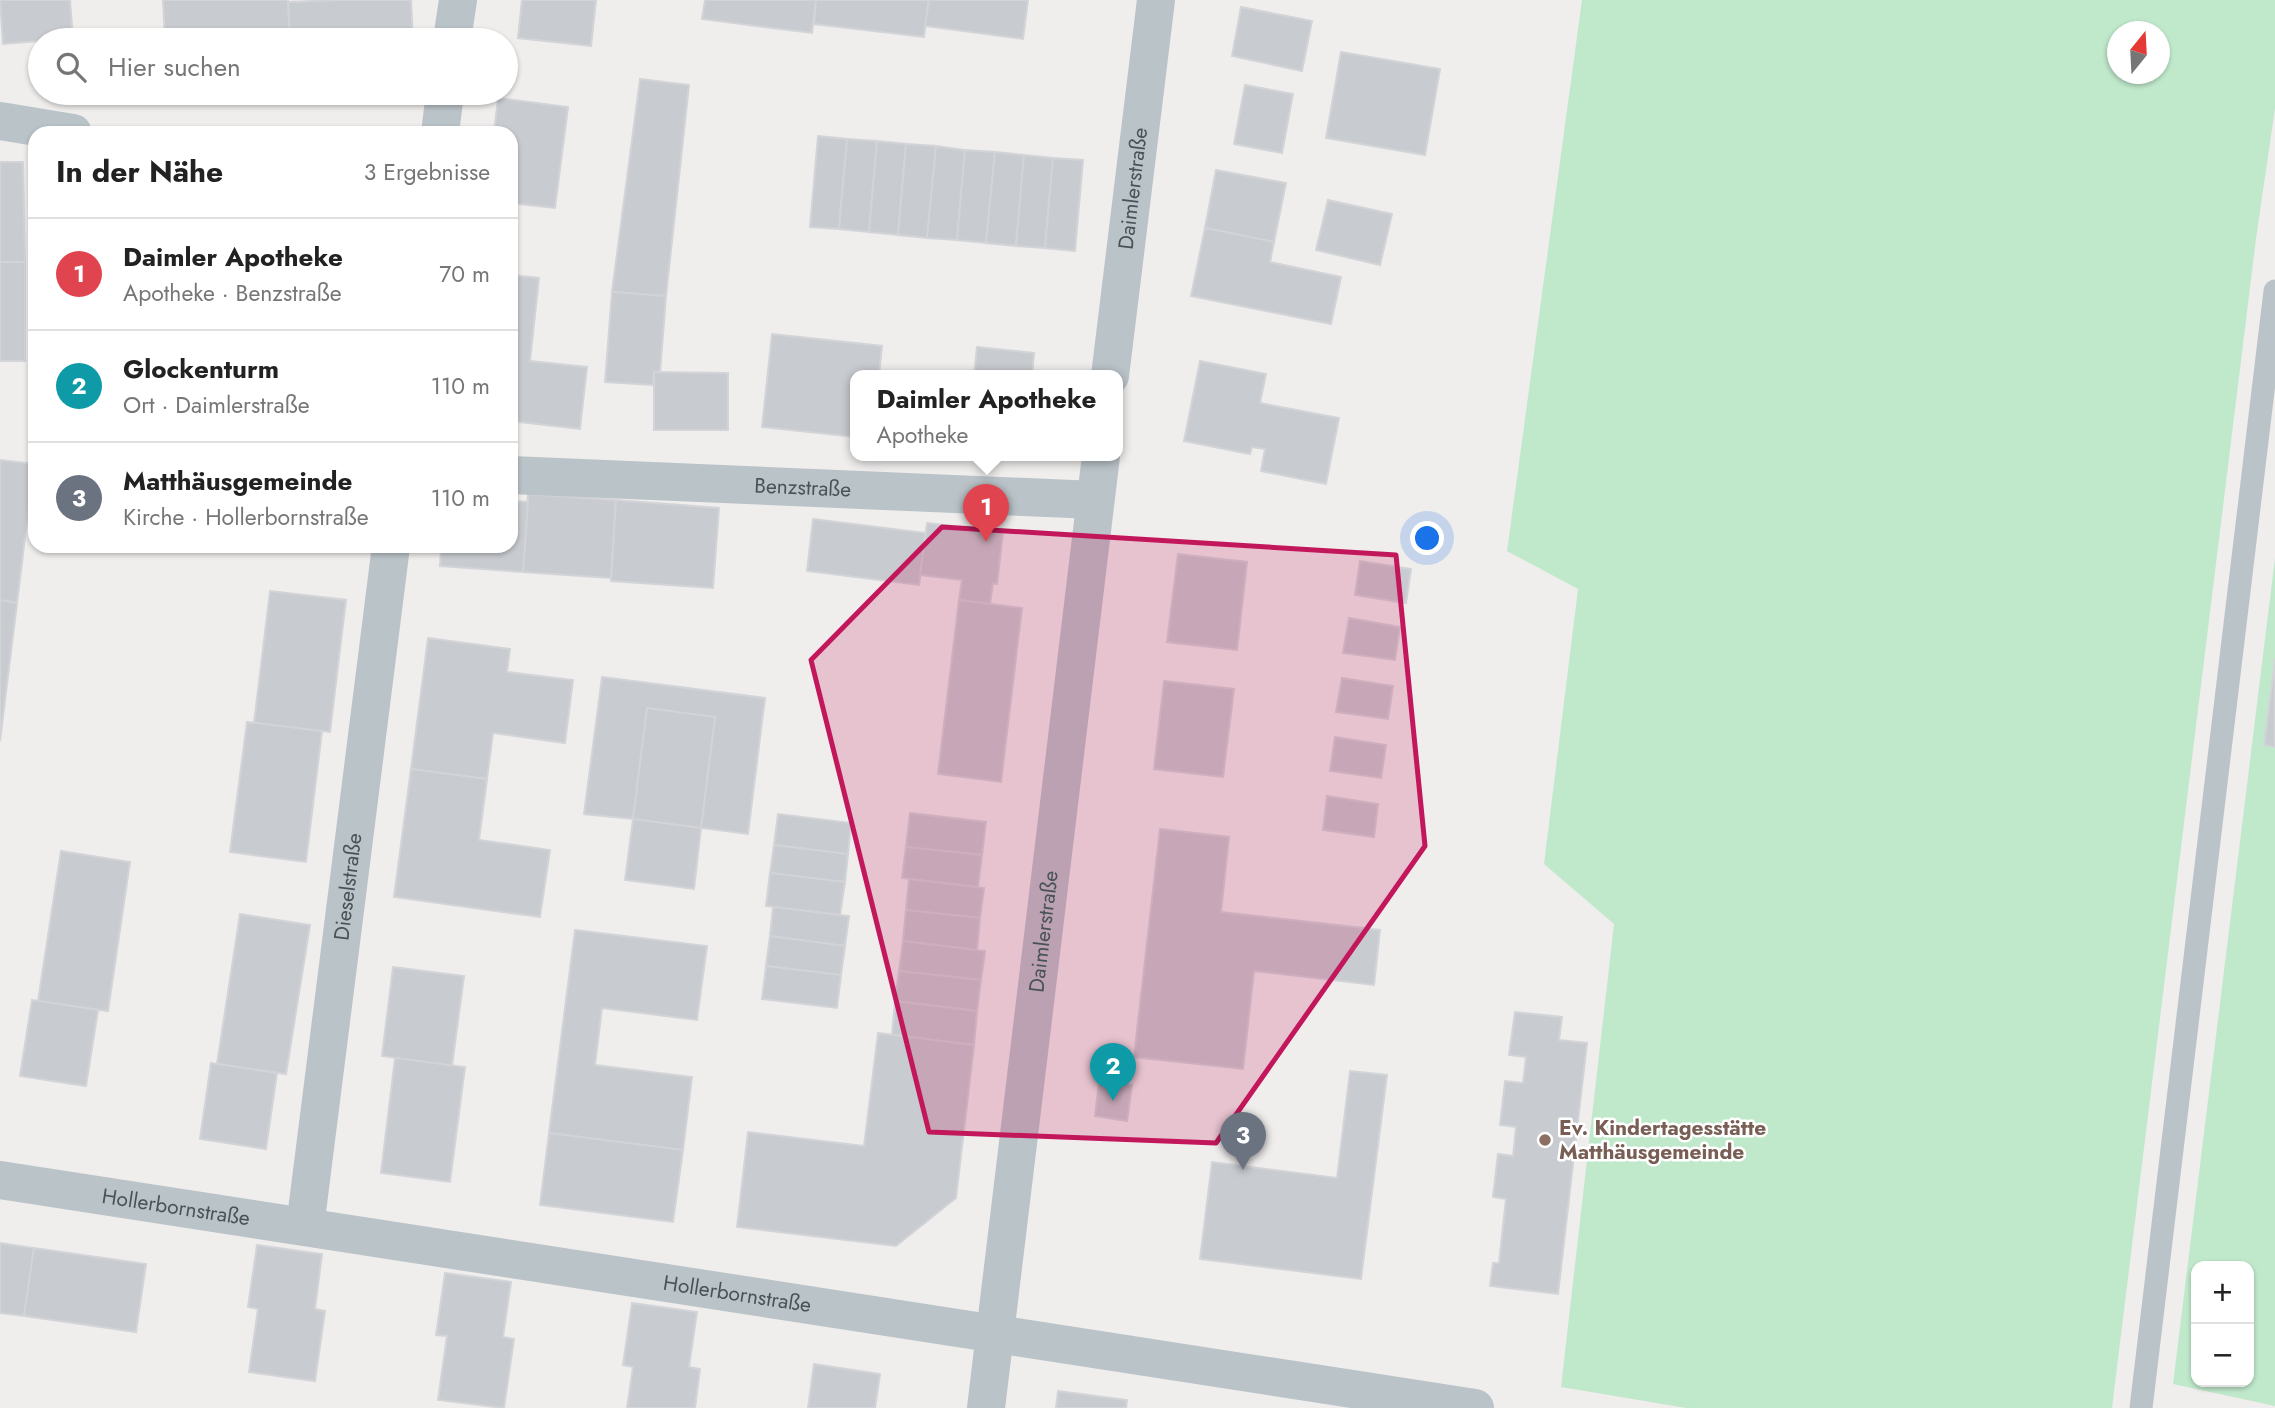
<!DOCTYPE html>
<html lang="de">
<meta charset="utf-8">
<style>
body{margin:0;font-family:Jost,sans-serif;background:#f2f2f2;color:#222}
.controls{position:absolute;right:21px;bottom:21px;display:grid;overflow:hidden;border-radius:14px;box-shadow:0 2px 5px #0004}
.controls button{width:63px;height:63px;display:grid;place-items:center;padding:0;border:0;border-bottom:2px solid #e0e0e0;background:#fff;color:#222;font:35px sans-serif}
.compass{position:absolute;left:2107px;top:21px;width:63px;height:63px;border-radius:50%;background:#fff;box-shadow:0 2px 5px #0004;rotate:18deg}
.you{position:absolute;left:1428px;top:539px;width:24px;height:24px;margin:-18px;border:5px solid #fff;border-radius:50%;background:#1a73e8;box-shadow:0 0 0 10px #1a73e833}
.badge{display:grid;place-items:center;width:46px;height:46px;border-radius:50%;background:#2e82c9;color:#fff;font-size:23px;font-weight:700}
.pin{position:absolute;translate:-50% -58px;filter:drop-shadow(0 2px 4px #0008)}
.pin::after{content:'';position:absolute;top:37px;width:24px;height:21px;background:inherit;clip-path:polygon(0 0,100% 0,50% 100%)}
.popup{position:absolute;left:850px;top:370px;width:273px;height:91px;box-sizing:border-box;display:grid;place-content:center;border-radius:14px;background:#fff;filter:drop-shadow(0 2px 5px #0005);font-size:23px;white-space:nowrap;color:#767676}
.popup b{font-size:26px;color:#222}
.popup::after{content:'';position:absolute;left:50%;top:100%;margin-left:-14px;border:14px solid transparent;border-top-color:#fff}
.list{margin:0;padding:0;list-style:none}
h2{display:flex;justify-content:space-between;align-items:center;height:91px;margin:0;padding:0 28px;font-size:30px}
h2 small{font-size:23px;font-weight:400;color:#767676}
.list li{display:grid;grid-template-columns:46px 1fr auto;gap:21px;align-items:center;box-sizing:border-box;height:112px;padding:0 28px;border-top:2px solid #e0e0e0}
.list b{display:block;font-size:26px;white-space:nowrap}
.list p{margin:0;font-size:23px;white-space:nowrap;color:#767676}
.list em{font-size:23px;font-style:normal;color:#767676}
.icon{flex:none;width:38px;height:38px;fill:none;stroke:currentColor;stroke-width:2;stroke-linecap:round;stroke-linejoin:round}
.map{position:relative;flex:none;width:2275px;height:1408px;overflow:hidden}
.search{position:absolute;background:#fff;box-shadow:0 2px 5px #0004;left:28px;top:28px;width:490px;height:77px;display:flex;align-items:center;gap:18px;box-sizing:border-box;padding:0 24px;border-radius:38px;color:#767676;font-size:26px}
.panel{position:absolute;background:#fff;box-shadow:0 2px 5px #0004;left:28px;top:126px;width:490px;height:427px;border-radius:21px}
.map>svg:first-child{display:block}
</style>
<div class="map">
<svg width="2275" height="1408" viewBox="0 0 2275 1408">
<rect width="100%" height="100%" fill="#f0eded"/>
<g fill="#c0e9cb" fill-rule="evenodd">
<path d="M 1582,0 L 2275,0 L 2275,108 L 2256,239 L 2112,1408 L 1686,1408 L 1561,1387 L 1614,924 L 1544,864 L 1578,589 L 1507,551 ZM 2118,32 L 2160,32 L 2160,74 L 2118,74 Z"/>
<path d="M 2275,558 L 2275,1406 L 2173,1384 ZM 2196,1266 L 2249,1266 L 2249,1382 L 2196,1382 Z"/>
</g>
<g fill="#c8cbcf" stroke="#d2d4d8" stroke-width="2">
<path d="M 0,0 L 70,0 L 73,38 L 3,44 Z"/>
<path d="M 163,0 L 288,0 L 290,40 L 165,40 Z"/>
<path d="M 341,0 L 411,0 L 413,40 L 290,40 L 288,2 Z"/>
<path d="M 522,0 L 596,0 L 591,46 L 518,38 Z"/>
<path d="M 705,0 L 816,0 L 812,33 L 702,19 Z"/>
<path d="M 816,0 L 929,0 L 924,37 L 814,24 Z"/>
<path d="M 929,0 L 1028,0 L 1023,39 L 925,26 Z"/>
<path d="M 1241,7 L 1312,21 L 1302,71 L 1232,56 Z"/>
<path d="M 1341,52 L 1440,69 L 1425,155 L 1326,138 Z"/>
<path d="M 640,79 L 689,85 L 666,296 L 612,292 Z"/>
<path d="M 1245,85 L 1293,94 L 1282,153 L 1234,144 Z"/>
<path d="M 498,98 L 568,107 L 555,208 L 511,203 L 511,133 L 494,133 Z"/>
<path d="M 818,136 L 847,139 L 839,229 L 810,227 Z"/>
<path d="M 847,139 L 877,141 L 869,232 L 839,229 Z"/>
<path d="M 877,141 L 906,144 L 898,235 L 869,232 Z"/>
<path d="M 906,144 L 936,146 L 927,238 L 898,235 Z"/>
<path d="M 936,146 L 965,150 L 957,240 L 927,238 Z"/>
<path d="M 965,150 L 995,152 L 986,243 L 957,240 Z"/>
<path d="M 995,152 L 1024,155 L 1016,246 L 986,243 Z"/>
<path d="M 1024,155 L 1053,158 L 1045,248 L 1016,246 Z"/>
<path d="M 1053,158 L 1083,160 L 1075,251 L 1045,248 Z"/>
<path d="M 0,162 L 23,162 L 25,262 L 0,262 Z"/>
<path d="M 1216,170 L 1286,183 L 1274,242 L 1205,228 Z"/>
<path d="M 1328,200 L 1392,214 L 1380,265 L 1316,250 Z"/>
<path d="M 1205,228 L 1274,242 L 1270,262 L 1341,277 L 1331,324 L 1191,296 Z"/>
<rect x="0" y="262" width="25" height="99"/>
<path d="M 511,275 L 539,278 L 530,361 L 587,367 L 580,429 L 511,421 Z"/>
<path d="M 612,292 L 666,296 L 660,373 L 654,372 L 653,385 L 605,382 Z"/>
<path d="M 772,334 L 882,346 L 879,376 L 855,376 L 855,437 L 762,427 Z"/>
<path d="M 977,347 L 1034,353 L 1032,376 L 974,376 Z"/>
<path d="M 1200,361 L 1266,374 L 1260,403 L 1339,418 L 1326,484 L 1261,471 L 1265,449 L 1252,447 L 1250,454 L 1184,441 Z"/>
<path d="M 654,372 L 728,373 L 728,430 L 654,430 Z"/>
<path d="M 0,460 L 34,464 L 17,603 L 0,600 Z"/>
<path d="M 528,494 L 616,500 L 611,578 L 523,572 Z"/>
<path d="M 616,500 L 719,508 L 713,588 L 611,581 Z"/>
<path d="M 511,501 L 528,502 L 523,572 L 440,566 L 441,546 L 511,546 Z"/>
<path d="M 813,519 L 926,533 L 919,585 L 807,571 Z"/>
<path d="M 927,523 L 1003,532 L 997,584 L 993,583 L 990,604 L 959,600 L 962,580 L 920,575 Z"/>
<path d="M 1178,554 L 1247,562 L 1237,650 L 1167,642 Z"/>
<path d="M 1360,561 L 1411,569 L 1406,603 L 1355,595 Z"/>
<path d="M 270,591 L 346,600 L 330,732 L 254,723 Z"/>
<path d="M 0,600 L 17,603 L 0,741 Z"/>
<path d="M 959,600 L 1022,608 L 1001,782 L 938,774 Z"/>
<path d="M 1349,618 L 1400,627 L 1395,660 L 1343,653 Z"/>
<path d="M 428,638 L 510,649 L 507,672 L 573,680 L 565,743 L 493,733 L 487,779 L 411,769 Z"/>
<path d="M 2275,659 L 2275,747 L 2264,745 Z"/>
<path d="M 602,677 L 765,698 L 748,834 L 701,828 L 715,717 L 647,708 L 633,819 L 584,814 Z"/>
<path d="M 1342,678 L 1393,686 L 1388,719 L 1336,712 Z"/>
<path d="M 1164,681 L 1234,689 L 1223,777 L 1154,769 Z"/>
<path d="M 647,708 L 715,717 L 701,828 L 633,819 Z"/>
<path d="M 247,722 L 322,731 L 306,862 L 230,852 Z"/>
<path d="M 1335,737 L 1386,745 L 1381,778 L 1330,771 Z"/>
<path d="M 411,769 L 487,779 L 479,840 L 550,850 L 540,917 L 394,897 Z"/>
<path d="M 1327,796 L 1378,804 L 1374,837 L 1323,830 Z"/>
<path d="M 910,813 L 986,822 L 982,855 L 906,847 Z"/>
<path d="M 778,814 L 851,823 L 848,854 L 774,845 Z"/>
<path d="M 633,819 L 701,828 L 694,889 L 625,880 Z"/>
<path d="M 1160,829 L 1229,837 L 1221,912 L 1380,930 L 1374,985 L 1254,971 L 1243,1069 L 1134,1057 Z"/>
<path d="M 774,845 L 848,854 L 845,882 L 770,873 Z"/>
<path d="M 906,847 L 982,855 L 978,887 L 902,878 Z"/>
<path d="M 61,851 L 130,862 L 108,1011 L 38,1001 Z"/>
<path d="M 770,873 L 845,882 L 840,915 L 766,906 Z"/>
<path d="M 909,879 L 984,888 L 980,918 L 906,910 Z"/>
<path d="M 773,907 L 849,916 L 845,946 L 770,936 Z"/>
<path d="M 906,910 L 980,918 L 977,950 L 903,941 Z"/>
<path d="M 240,914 L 310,925 L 286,1074 L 217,1064 Z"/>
<path d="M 575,930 L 707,946 L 697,1020 L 602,1008 L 595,1065 L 692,1077 L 683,1150 L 549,1133 Z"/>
<path d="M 770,936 L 845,946 L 841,975 L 766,966 Z"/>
<path d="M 903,941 L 985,951 L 981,980 L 899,971 Z"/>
<path d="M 766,966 L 841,975 L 837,1008 L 762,999 Z"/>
<path d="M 393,967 L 464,976 L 452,1066 L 382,1056 Z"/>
<path d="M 899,971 L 981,980 L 977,1011 L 895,1001 Z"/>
<path d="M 32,1000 L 98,1010 L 86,1086 L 20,1076 Z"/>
<path d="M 895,1001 L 977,1011 L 974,1045 L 892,1035 Z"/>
<path d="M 1515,1012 L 1562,1017 L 1559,1040 L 1587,1043 L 1558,1294 L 1490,1286 L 1493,1263 L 1499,1263 L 1506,1199 L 1493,1197 L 1498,1154 L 1513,1156 L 1516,1127 L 1500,1125 L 1505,1081 L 1523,1083 L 1526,1057 L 1509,1055 Z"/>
<path d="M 878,1033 L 974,1045 L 956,1198 L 896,1246 L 737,1227 L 748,1132 L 864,1146 Z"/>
<path d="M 395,1058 L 465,1067 L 450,1182 L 381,1173 Z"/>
<path d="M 211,1063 L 277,1073 L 266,1149 L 200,1139 Z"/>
<path d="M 1350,1071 L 1387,1075 L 1361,1279 L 1200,1259 L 1212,1162 L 1337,1178 Z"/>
<path d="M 1099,1082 L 1132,1085 L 1127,1121 L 1095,1116 Z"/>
<path d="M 549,1133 L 683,1150 L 673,1222 L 540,1205 Z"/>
<path d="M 0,1243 L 34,1248 L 24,1316 L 0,1313 Z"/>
<path d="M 257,1245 L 322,1254 L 315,1309 L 325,1311 L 315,1381 L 249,1372 L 258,1309 L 248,1307 Z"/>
<path d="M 34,1248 L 146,1264 L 136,1332 L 24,1316 Z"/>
<path d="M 445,1273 L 511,1282 L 503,1337 L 514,1339 L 504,1408 L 438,1400 L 447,1336 L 436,1335 Z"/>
<path d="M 632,1303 L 697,1312 L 689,1367 L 700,1369 L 695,1408 L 627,1408 L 633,1367 L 623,1365 Z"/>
<path d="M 814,1364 L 880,1374 L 875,1408 L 808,1408 Z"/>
<path d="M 1058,1391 L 1127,1400 L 1126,1408 L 1056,1408 Z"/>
</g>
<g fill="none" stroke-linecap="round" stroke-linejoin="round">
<path stroke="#bac3c8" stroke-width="23" d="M 2141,1408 L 2275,291"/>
<g stroke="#bac3c8" stroke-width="38">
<path d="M 452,40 L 458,0"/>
<path d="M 0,121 L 73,133"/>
<path d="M 440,133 L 445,93"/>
<path id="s1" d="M 1110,376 L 1156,0"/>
<path id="s2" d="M 511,475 L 1095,500"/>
<path id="s3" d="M 0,1180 L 1475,1408"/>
<path id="s4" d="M 305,1227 L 391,546"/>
<path id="s5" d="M 986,1408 L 1101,456"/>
</g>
</g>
<path fill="#c2185b" fill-opacity="0.2" stroke="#c2185b" stroke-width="5" stroke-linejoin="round" d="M 942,527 L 1396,555 L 1425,846 L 1216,1143 L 929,1132 L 811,660 Z"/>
<circle fill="#8d6e63" stroke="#fff" stroke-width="2.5" cx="1545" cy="1140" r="7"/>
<g text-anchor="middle" stroke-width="5" stroke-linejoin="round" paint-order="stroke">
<g font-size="21" fill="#485258" stroke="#fff">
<text dy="7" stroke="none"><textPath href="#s1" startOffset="189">Daimlerstraße</textPath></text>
<text dy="7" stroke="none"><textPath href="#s2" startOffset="292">Benzstraße</textPath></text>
<text dy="7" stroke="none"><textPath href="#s4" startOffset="343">Dieselstraße</textPath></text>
<text dy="7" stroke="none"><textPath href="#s5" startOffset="480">Daimlerstraße</textPath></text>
<text dy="7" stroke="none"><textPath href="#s3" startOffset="178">Hollerbornstraße</textPath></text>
<text dy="7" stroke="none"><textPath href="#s3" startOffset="746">Hollerbornstraße</textPath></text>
</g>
<g font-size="21" font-weight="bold" fill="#785e54" stroke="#fff" text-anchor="start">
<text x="1559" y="1135">Ev. Kindertagesstätte<tspan x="1559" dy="24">Matthäusgemeinde</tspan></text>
</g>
</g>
</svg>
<div class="controls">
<button>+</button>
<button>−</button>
</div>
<svg class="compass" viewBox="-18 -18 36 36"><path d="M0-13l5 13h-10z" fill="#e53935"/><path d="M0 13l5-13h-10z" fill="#767676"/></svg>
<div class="you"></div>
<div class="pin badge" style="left:986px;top:542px;background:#e0444e">1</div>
<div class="popup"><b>Daimler Apotheke</b>Apotheke</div>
<div class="pin badge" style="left:1113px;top:1101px;background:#0f9aa8">2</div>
<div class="pin badge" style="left:1243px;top:1170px;background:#6b7280">3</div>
<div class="search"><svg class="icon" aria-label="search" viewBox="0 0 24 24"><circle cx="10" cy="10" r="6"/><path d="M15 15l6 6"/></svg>Hier suchen</div>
<section class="panel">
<h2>In der Nähe<small>3 Ergebnisse</small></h2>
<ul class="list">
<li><span class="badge" style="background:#e0444e">1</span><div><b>Daimler Apotheke</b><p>Apotheke · Benzstraße</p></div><em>70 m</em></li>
<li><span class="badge" style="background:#0f9aa8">2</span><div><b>Glockenturm</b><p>Ort · Daimlerstraße</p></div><em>110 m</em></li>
<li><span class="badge" style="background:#6b7280">3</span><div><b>Matthäusgemeinde</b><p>Kirche · Hollerbornstraße</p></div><em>110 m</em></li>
</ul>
</section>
</div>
